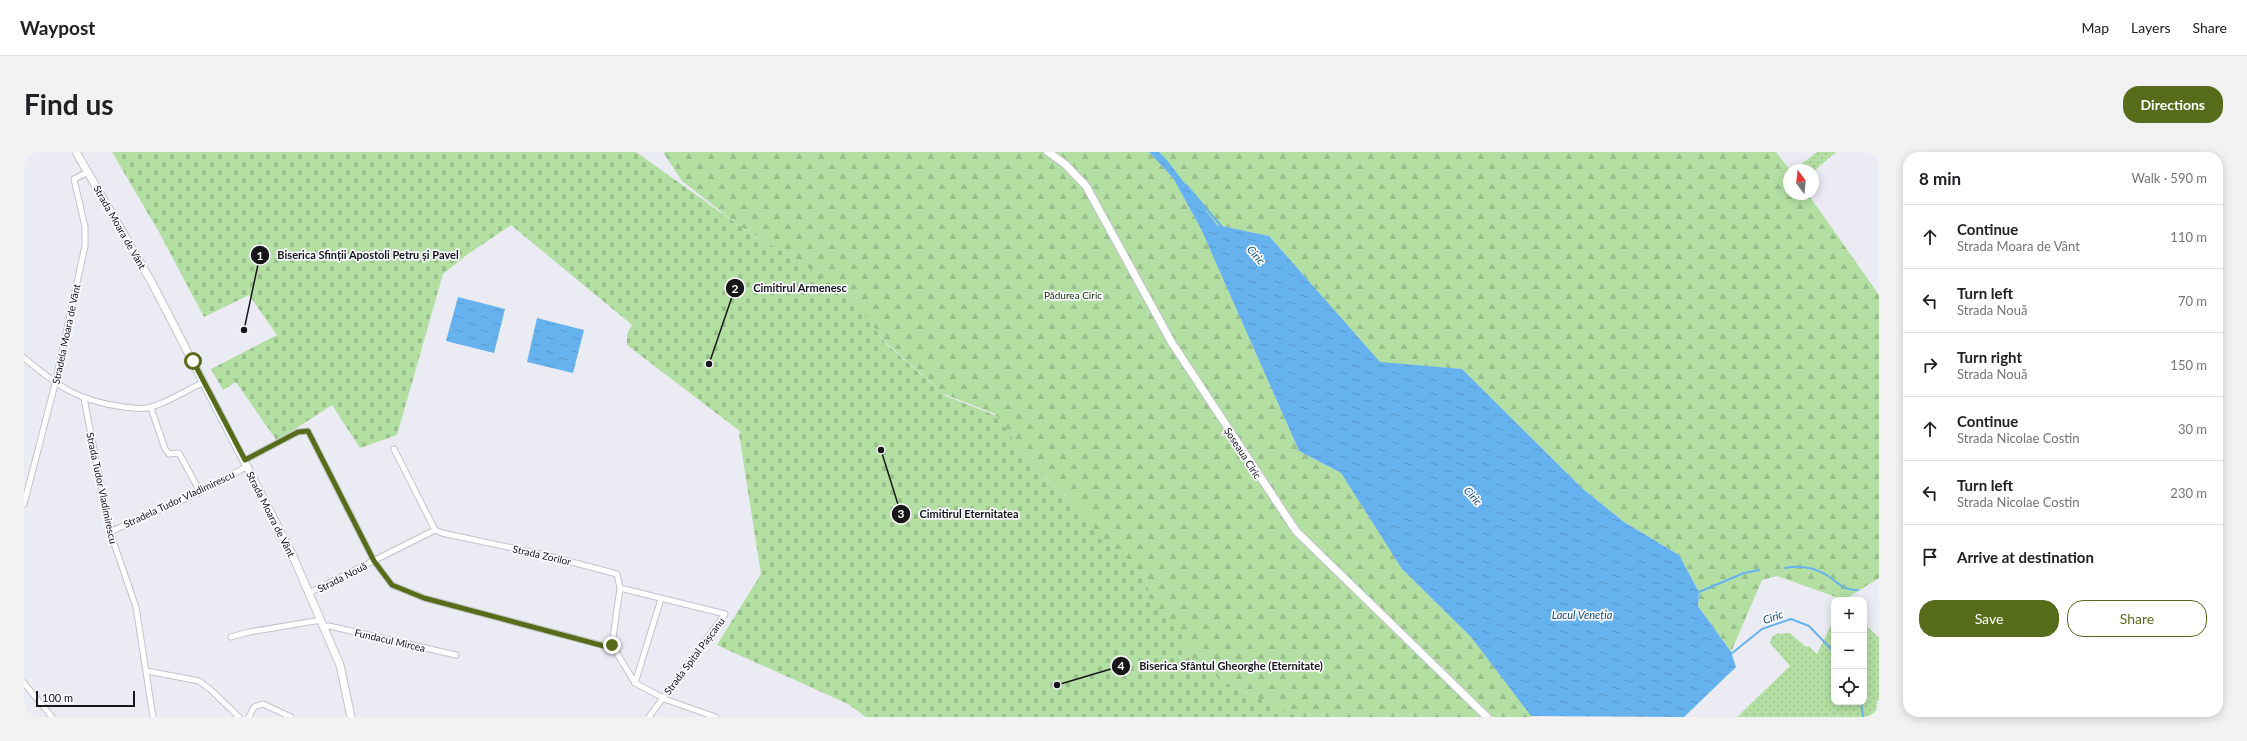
<!DOCTYPE html>
<meta charset="utf-8">
<style>
body{margin:0;font-family:Lato,sans-serif;background:#f2f2f2;color:#202124}
.controls{position:absolute;right:12px;bottom:12px;display:grid;overflow:hidden;border-radius:8px;box-shadow:0 2px 10px #0003}
.controls button{width:36px;height:36px;display:grid;place-items:center;padding:0;border:0;border-bottom:1px solid #e0e0e0;background:#fff;color:#202124;font:20px sans-serif}
.compass{position:absolute;left:1759px;top:12px;width:36px;height:36px;border-radius:50%;background:#fff;box-shadow:0 2px 10px #0003;rotate:345deg}
.scale{position:absolute;left:12px;bottom:10px;width:99px;box-sizing:border-box;padding-left:4px;border:2px solid #17171a;border-top:0;font-size:11px;line-height:14px;white-space:nowrap;color:#17171a;-webkit-text-stroke:3px #f9f9fe;paint-order:stroke}
.stop{position:absolute;width:12px;height:12px;margin:-9px;border:3px solid #576c1b;border-radius:50%;background:#fff}
.stop.end{background:#576c1b;border-color:#fff;box-shadow:0 1px 4px #0008}
.list{margin:0;padding:0;list-style:none}
h2{display:flex;justify-content:space-between;align-items:center;height:52px;margin:0;padding:0 16px;font-size:17px}
h2 small{font-size:13px;font-weight:400;color:#757577}
.list li{display:grid;grid-template-columns:26px 1fr auto;gap:12px;align-items:center;box-sizing:border-box;height:64px;padding:0 16px;border-top:1px solid #e0e0e0}
.list b{display:block;font-size:15px;white-space:nowrap}
.list p{margin:0;font-size:13px;white-space:nowrap;color:#757577}
.list em{font-size:13px;font-style:normal;color:#757577}
.actions{display:flex;gap:8px;padding:12px 16px}
.actions a{flex:1;padding:9px 0;border:1px solid #576c1b;border-radius:16px;text-align:center;font-size:14px;color:#576c1b}
.actions .main{background:#576c1b;color:#fff}
.icon{flex:none;width:22px;height:22px;fill:none;stroke:currentColor;stroke-width:2;stroke-linecap:round;stroke-linejoin:round}
.map{position:relative;flex:none;width:1855px;height:565px;overflow:hidden;border-radius:16px}
header{display:flex;align-items:center;gap:24px;box-sizing:border-box;height:56px;padding:0 20px;background:#fff;border-bottom:1px solid #e0e0e0}
header strong{font-size:19px}
nav{display:flex;gap:22px;margin-inline-start:auto;font-size:14px}
.intro{display:flex;align-items:center;justify-content:space-between;box-sizing:border-box;height:96px;padding:0 24px}
h1{margin:0;font-size:28px}
.button{padding:10px 18px;border-radius:16px;background:#576c1b;color:#fff;font-size:14px;font-weight:700}
main{display:flex;gap:24px;padding:0 24px}
aside{flex:1;background:#fff;border-radius:16px;box-shadow:0 2px 10px #0003}
.map>svg:first-child{display:block}
</style>
<header>
<strong>Waypost</strong>
<nav><a>Map</a><a>Layers</a><a>Share</a></nav>
</header>
<div class="intro"><h1>Find us</h1><a class="button">Directions</a></div>
<main>
<div class="map">
<svg width="1855" height="565" viewBox="0 0 1855 565">
<defs>
<pattern id="green-dots" width="8" height="8" patternUnits="userSpaceOnUse"><rect width="8" height="8" fill="#b3dfa3"/><path d="M2 2h.1M6 6h.1" fill="none" stroke="#99bf8c" stroke-width="1.8" stroke-linecap="round"/></pattern>
<pattern id="forest-firs" width="22" height="20" patternUnits="userSpaceOnUse"><rect width="22" height="20" fill="#b3dfa3"/><path d="M5 1l3.5 6h-7zM16 11l3.5 6h-7z" fill="#99bf8c"/></pattern>
<pattern id="cemetery-stones" width="16" height="16" patternUnits="userSpaceOnUse"><rect width="16" height="16" fill="#b3dfa3"/><path d="M2 7V4a2 2 0 0 1 4 0v3zM10 15v-3a2 2 0 0 1 4 0v3z" fill="#99bf8c"/></pattern>
<pattern id="water-ripples" width="26" height="14" patternUnits="userSpaceOnUse"><rect width="26" height="14" fill="#66b2ee"/><path d="M2 4q2-2 4 0t4 0M15 11q2-2 4 0t4 0" fill="none" stroke="#5898cc"/></pattern>
</defs>
<rect width="100%" height="100%" fill="#ebebf4"/>
<g fill="url(#green-dots)">
<path d="M 1793,0 L 1812,0 L 1789,20 L 1789,18 L 1778,18 L 1775,14 Z"/>
<path d="M 1810,467 L 1810,550 L 1840,550 L 1840,471 L 1855,486 L 1855,548 L 1853,549 L 1852,565 L 1713,565 L 1766,514 L 1746,491 L 1747,486 L 1752,482 L 1766,481 L 1782,495 L 1785,494 L 1793,502 Z"/>
</g>
<g fill="url(#forest-firs)">
<path d="M 639,0 L 1125,0 L 1149,26 L 1177,77 L 1275,299 L 1317,321 L 1378,417 L 1447,485 L 1508,565 L 1273,565 L 1196,528 L 1164,505 L 1126,452 L 1122,429 L 1099,403 L 1074,386 L 1061,360 L 1007,314 L 971,262 L 920,242 L 861,190 L 838,160 L 767,105 L 717,75 L 658,29 Z"/>
<path d="M 1135,0 L 1752,0 L 1766,18 L 1765,42 L 1784,42 L 1855,143 L 1855,426 L 1820,448 L 1753,424 L 1738,428 L 1707,500 L 1674,454 L 1675,440 L 1655,403 L 1600,370 L 1559,337 L 1438,217 L 1356,211 L 1245,84 L 1193,73 Z"/>
</g>
<path fill="url(#cemetery-stones)" d="M 88,0 L 612,0 L 720,77 L 771,107 L 809,133 L 840,161 L 861,191 L 922,244 L 973,264 L 1008,315 L 1062,361 L 1076,387 L 1101,404 L 1123,430 L 1126,451 L 1159,481 L 1166,506 L 1200,530 L 1274,565 L 842,565 L 824,552 L 693,493 L 737,422 L 715,282 L 717,280 L 603,193 L 603,182 L 608,173 L 487,73 L 444,102 L 419,122 L 373,283 L 336,296 L 308,253 L 253,289 L 212,230 L 199,238 L 187,217 L 253,183 L 225,143 L 180,165 L 136,82 Z"/>
<g fill="url(#water-ripples)">
<path d="M 1125,0 L 1135,0 L 1142,7 L 1193,73 L 1245,84 L 1356,210 L 1438,217 L 1559,337 L 1600,370 L 1655,403 L 1675,440 L 1674,454 L 1707,500 L 1712,515 L 1660,565 L 1507,564 L 1447,485 L 1378,417 L 1317,321 L 1275,299 L 1177,77 L 1149,26 Z"/>
<path d="M 434,145 L 481,157 L 470,201 L 422,189 Z"/>
<path d="M 513,166 L 560,178 L 549,221 L 503,210 Z"/>
</g>
<g fill="none" stroke-linecap="round" stroke-linejoin="round">
<g stroke="#66b2ee" stroke-width="2">
<path d="M 1162,33 L 1198,75"/>
<path d="M 1761,416 C 1775,413 1788,415 1801,422 C 1815,430 1816,438 1834,438"/>
<path d="M 1675,440 L 1720,421 L 1735,418"/>
<path d="M 1707,502 L 1738,477 L 1767,467 L 1785,474 L 1810,500"/>
<path d="M 1837,550 L 1839,565"/>
</g>
<g stroke="#c3c3cc" stroke-width="7">
<g id="street">
<path d="M 0,206 C 35,235 54,249 100,255 C 108,256 119,258 127,255 C 143,251 165,237 180,230"/>
<path d="M 60,246 L 86,380 L 112,455 L 129,565"/>
<path d="M 127,256 L 141,297 L 145,302 L 155,301 L 176,340"/>
<path d="M 370,297 L 411,378 L 418,381 L 521,403 L 593,422 L 596,436 L 701,462 L 625,565"/>
<path d="M 221,308 L 274,280 L 284,279 L 350,409 L 368,433 L 400,446 L 581,494 L 588,493 L 611,531"/>
<path d="M 0,352 L 31,232 L 61,94 L 61,75 L 50,27 L 64,20"/>
<path d="M 86,380 L 176,340 L 224,314"/>
<path d="M 285,441 L 411,378"/>
<path d="M 300,475 L 305,474 L 432,503"/>
<path d="M 207,485 L 225,480 L 297,468"/>
<path d="M 588,493 L 596,436"/>
<path d="M 123,519 L 175,529 L 187,538 L 215,565"/>
<path d="M 0,531 L 28,565"/>
<path d="M 611,531 L 637,447"/>
<path d="M 611,531 L 643,548 L 692,565"/>
<path d="M 225,565 L 230,555 L 239,552 L 267,565"/>
</g>
</g>
<g stroke="#c3c3cc" stroke-width="9">
<g id="secondary">
<path d="M 52,0 L 127,129 L 268,402 L 316,513 L 327,565"/>
<path d="M 1024,0 L 1041,12 L 1062,34 L 1148,191 L 1272,379 L 1463,565"/>
</g>
</g>
<use href="#street" stroke="#fff" stroke-width="5"/>
<use href="#secondary" stroke="#fff" stroke-width="7"/>
</g>
<g fill="none" stroke-linecap="round" stroke-linejoin="round">
<path stroke="#576c1b" stroke-width="5" d="M 169,209 L 221,308 L 274,280 L 284,279 L 350,409 L 368,433 L 400,446 L 580,494 L 588,493"/>
</g>
<g text-anchor="middle" stroke-width="3.5" stroke-linejoin="round" paint-order="stroke">
<g font-size="10" fill="#17171a" stroke="#f9f9fe">
<text transform="translate(96 75) rotate(60)" y="4">Strada Moara de Vânt</text>
<text transform="translate(42 182) rotate(-78)" y="4">Stradela Moara de Vânt</text>
<text transform="translate(1219 301) rotate(57)" y="4">Șoseaua Ciric</text>
<text transform="translate(78 336) rotate(78)" y="4">Strada Tudor Vladimirescu</text>
<text transform="translate(155 347) rotate(-25)" y="4">Stradela Tudor Vladimirescu</text>
<text transform="translate(247 362) rotate(63)" y="4">Strada Moara de Vânt</text>
<text transform="translate(518 403) rotate(13)" y="4">Strada Zorilor</text>
<text transform="translate(318 425) rotate(-27)" y="4">Strada Nouă</text>
<text transform="translate(366 488) rotate(13)" y="4">Fundacul Mircea</text>
<text transform="translate(670 504) rotate(-53)" y="4">Strada Spital Pașcanu</text>
</g>
<g font-size="10" fill="#103300" stroke="#f9f9fe">
<text x="1049" y="147">Pădurea Ciric</text>
</g>
<g font-size="11" font-style="italic" fill="#174f77" stroke="#f9f9fe">
<text transform="translate(1232 103) rotate(49)" y="4">Ciric</text>
<text transform="translate(1449 344) rotate(48)" y="4">Ciric</text>
<text x="1558" y="467">Lacul Veneția</text>
<text transform="translate(1749 465) rotate(-19)" y="4">Ciric</text>
</g>
</g>
<path fill="none" stroke="#17171a" stroke-width="1.5" d="M220 178L236 103M685 212L711 136M857 298L877 362M1033 533L1097 514"/>
<g fill="#17171a" stroke="#f9f9fe" stroke-width="1.5">
<circle cx="220" cy="178" r="4"/>
<circle cx="685" cy="212" r="4"/>
<circle cx="857" cy="298" r="4"/>
<circle cx="1033" cy="533" r="4"/>
<circle cx="236" cy="103" r="10"/>
<circle cx="711" cy="136" r="10"/>
<circle cx="877" cy="362" r="10"/>
<circle cx="1097" cy="514" r="10"/>
</g>
<g font-size="12" text-anchor="middle" font-weight="bold" fill="#fff">
<text x="236" y="108">1</text>
<text x="711" y="141">2</text>
<text x="877" y="366">3</text>
<text x="1097" y="518">4</text>
</g>
<g font-size="11" text-anchor="middle" font-weight="bold" fill="#17171a" stroke="#f9f9fe" stroke-width="3.5" stroke-linejoin="round" paint-order="stroke">
<text x="344" y="107">Biserica Sfinții Apostoli Petru și Pavel</text>
<text x="776" y="140">Cimitirul Armenesc</text>
<text x="945" y="366">Cimitirul Eternitatea</text>
<text x="1207" y="518">Biserica Sfântul Gheorghe (Eternitate)</text>
</g>
</svg>
<div class="controls">
<button>+</button>
<button>−</button>
<button><svg class="icon" aria-label="locate" viewBox="0 0 24 24"><circle cx="12" cy="12" r="6"/><path d="M12 2v4M12 18v4M2 12h4M18 12h4"/></svg></button>
</div>
<svg class="compass" viewBox="-18 -18 36 36"><path d="M0-13l5 13h-10z" fill="#e53935"/><path d="M0 13l5-13h-10z" fill="#757577"/></svg>
<div class="scale">100 m</div>
<div class="stop" style="left:169px;top:209px"></div>
<div class="stop end" style="left:588px;top:493px"></div>
</div>
<aside>
<h2>8 min<small>Walk · 590 m</small></h2>
<ul class="list">
<li><svg class="icon" aria-label="ahead" viewBox="0 0 24 24"><path d="M12 20V5M6 11l6-6 6 6"/></svg><div><b>Continue</b><p>Strada Moara de Vânt</p></div><em>110 m</em></li>
<li><svg class="icon" aria-label="left" viewBox="0 0 24 24"><path d="M17 20v-9H6M10 6l-5 5 5 5"/></svg><div><b>Turn left</b><p>Strada Nouă</p></div><em>70 m</em></li>
<li><svg class="icon" aria-label="right" viewBox="0 0 24 24"><path d="M7 20v-9h11M14 6l5 5-5 5"/></svg><div><b>Turn right</b><p>Strada Nouă</p></div><em>150 m</em></li>
<li><svg class="icon" aria-label="ahead" viewBox="0 0 24 24"><path d="M12 20V5M6 11l6-6 6 6"/></svg><div><b>Continue</b><p>Strada Nicolae Costin</p></div><em>30 m</em></li>
<li><svg class="icon" aria-label="left" viewBox="0 0 24 24"><path d="M17 20v-9H6M10 6l-5 5 5 5"/></svg><div><b>Turn left</b><p>Strada Nicolae Costin</p></div><em>230 m</em></li>
<li><svg class="icon" aria-label="arrive" viewBox="0 0 24 24"><path d="M6 21V4h12l-3 4 3 4H6"/></svg><div><b>Arrive at destination</b></div></li>
</ul>
<div class="actions"><a class="main">Save</a><a>Share</a></div>
</aside>
</main>
